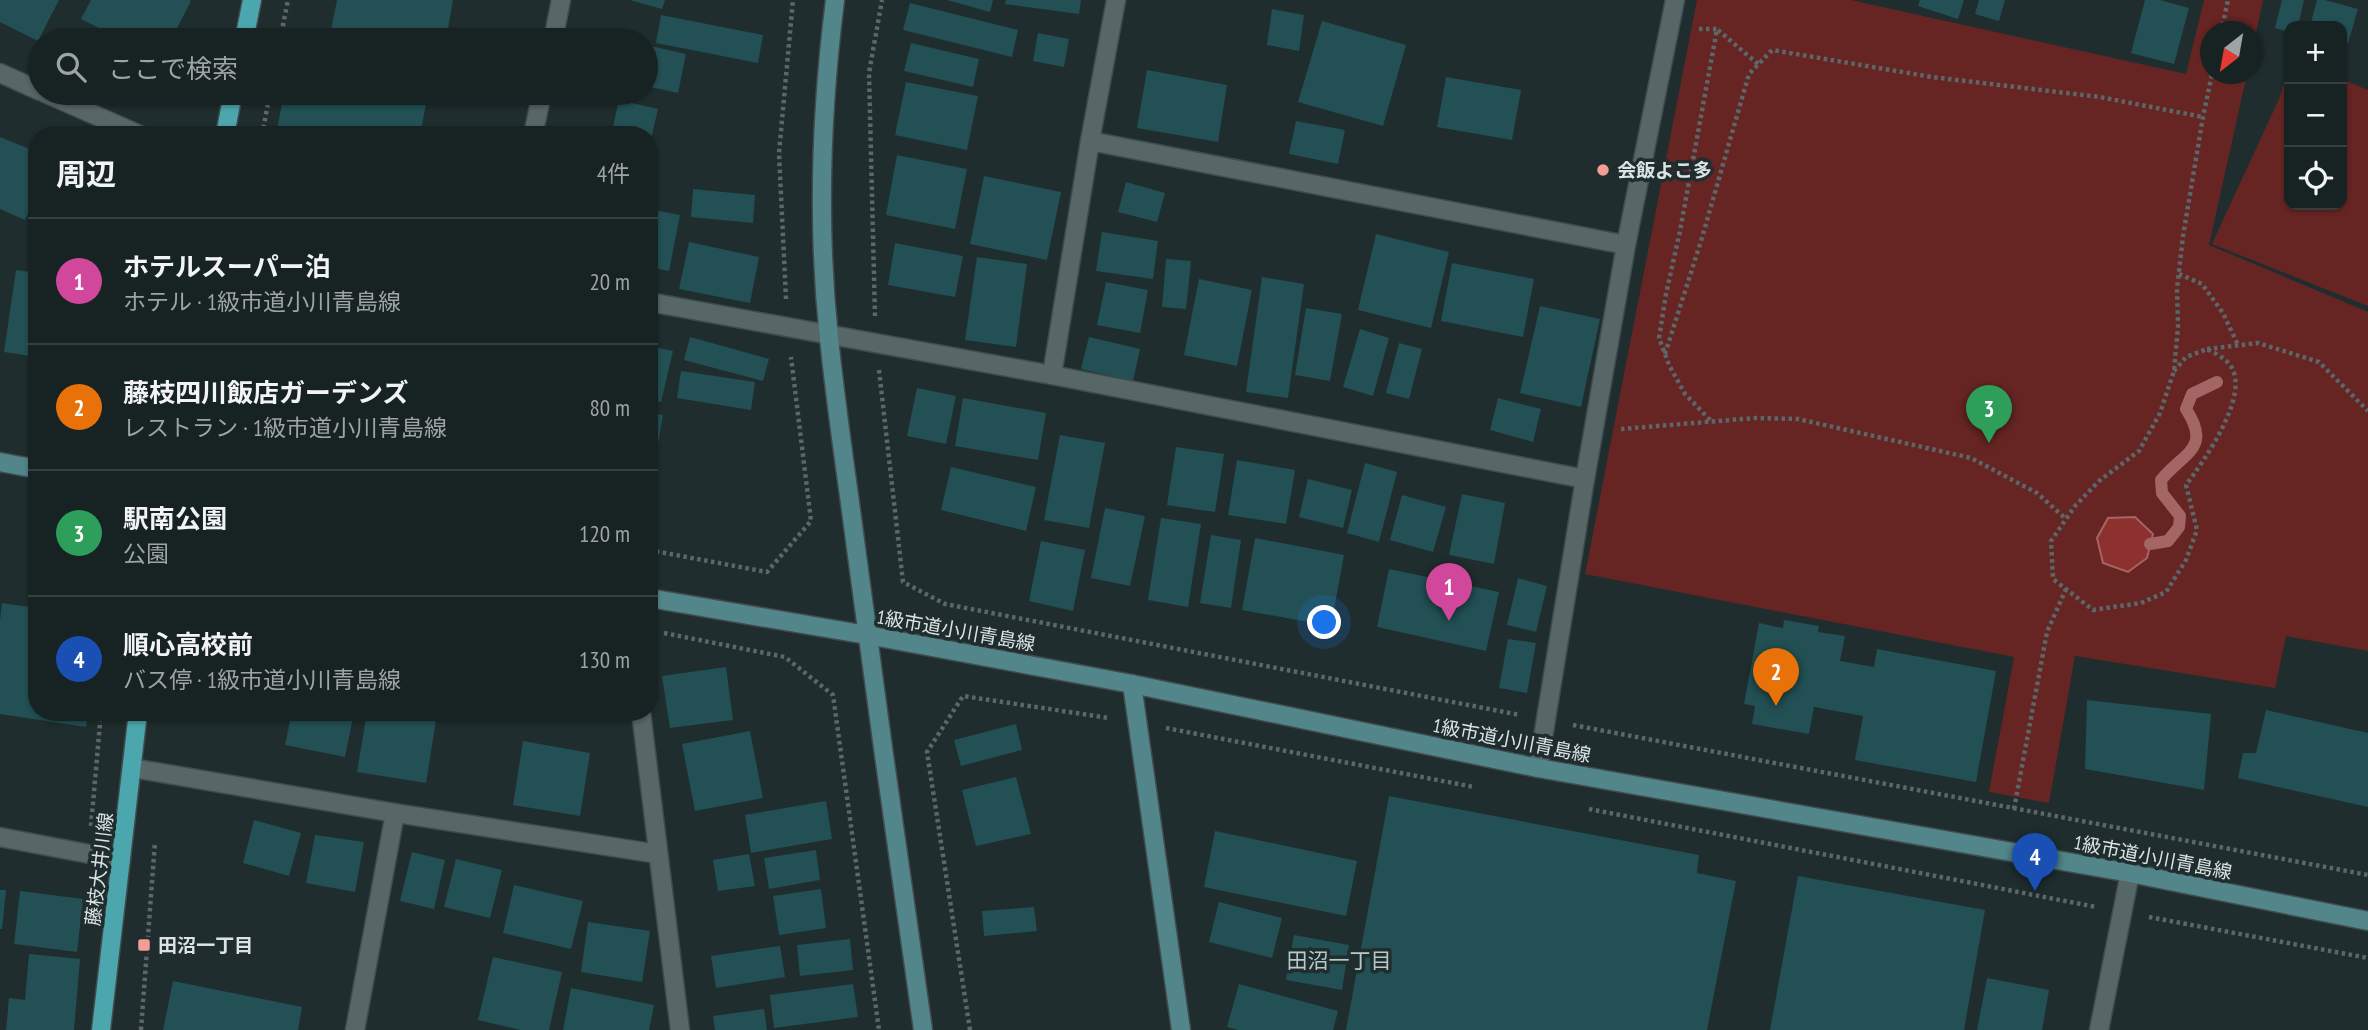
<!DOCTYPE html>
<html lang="ja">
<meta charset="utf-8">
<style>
body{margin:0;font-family:"PT Sans Narrow","Noto Sans JP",sans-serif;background:#242f2f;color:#f1f3f6}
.controls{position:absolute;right:21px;top:21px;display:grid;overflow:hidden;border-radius:14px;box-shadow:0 2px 5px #0004}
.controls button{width:63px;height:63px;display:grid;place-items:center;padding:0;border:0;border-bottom:2px solid #363f40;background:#172222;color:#f1f3f6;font:35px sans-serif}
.compass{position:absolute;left:2200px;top:21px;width:63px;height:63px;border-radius:50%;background:#172222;box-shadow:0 2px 5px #0004;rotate:211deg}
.you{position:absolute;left:1325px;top:623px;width:24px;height:24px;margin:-18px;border:5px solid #fff;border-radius:50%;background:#1a73e8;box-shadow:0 0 0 10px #1a73e833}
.badge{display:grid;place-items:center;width:46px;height:46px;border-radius:50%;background:#2563eb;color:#fff;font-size:23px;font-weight:700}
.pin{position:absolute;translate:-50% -58px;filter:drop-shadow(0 2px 4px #0008)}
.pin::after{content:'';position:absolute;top:37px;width:24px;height:21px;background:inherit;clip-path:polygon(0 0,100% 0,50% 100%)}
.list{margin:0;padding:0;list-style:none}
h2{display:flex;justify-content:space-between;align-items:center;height:91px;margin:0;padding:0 28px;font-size:30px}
h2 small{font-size:23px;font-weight:400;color:#9ea4a5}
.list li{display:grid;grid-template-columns:46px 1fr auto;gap:21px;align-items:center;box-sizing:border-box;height:126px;padding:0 28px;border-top:2px solid #363f40}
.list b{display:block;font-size:26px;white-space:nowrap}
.list p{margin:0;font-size:23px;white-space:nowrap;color:#9ea4a5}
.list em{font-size:23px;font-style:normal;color:#9ea4a5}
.icon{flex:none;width:38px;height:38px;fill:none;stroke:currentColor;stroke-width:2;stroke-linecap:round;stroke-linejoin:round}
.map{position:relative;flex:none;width:2368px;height:1030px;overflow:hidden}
.search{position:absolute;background:#172222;box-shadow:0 2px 5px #0004;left:28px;top:28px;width:630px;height:77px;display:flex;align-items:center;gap:18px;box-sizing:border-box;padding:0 24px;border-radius:38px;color:#9ea4a5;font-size:26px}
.panel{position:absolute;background:#172222;box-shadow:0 2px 5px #0004;left:28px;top:126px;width:630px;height:595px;border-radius:28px}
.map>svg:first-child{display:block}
</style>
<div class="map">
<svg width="2368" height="1030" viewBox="0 0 2368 1030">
<rect width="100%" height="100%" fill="#1f2d2e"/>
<g fill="#662523">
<path d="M 1697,0 L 1851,0 L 2186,74 L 2204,0 L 2263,0 L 2253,47 L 2252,32 L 2210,32 L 2210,74 L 2247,74 L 2209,245 L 2368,312 L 2368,651 L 2286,636 L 2275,688 L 2075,656 L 2049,803 L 1989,792 L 2014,657 L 1585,574 Z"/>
<path d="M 2289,69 L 2289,205 L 2342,205 L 2342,79 L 2368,90 L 2368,306 L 2212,244 L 2279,99 Z"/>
</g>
<path fill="#8d312f" stroke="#a46665" stroke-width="2" d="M 2135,517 L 2153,534 L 2147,558 L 2128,572 L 2103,563 L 2097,538 L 2108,518 Z"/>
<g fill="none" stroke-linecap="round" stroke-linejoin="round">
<path stroke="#a46665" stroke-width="12" d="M 2150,544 L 2168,541 L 2179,527 L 2180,516 L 2162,493 L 2161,480 C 2184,452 2212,449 2186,409 L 2192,394 L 2217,382"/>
</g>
<g fill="#225054">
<path d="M 0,0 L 59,0 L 38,41 L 0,22 Z"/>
<path d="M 91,0 L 189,0 L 191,1 L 171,40 L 123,40 L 81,19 Z"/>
<path d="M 337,0 L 453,0 L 446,40 L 329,40 Z"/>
<path d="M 630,0 L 665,0 L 662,9 Z"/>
<path d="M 947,0 L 993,0 L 990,12 Z"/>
<path d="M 1006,0 L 1081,0 L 1079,14 L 1005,4 Z"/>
<path d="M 1920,0 L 1964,0 L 1958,19 L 1918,6 Z"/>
<path d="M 1979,0 L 2005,0 L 1999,21 L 1975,14 Z"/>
<path d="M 2145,0 L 2160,0 L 2189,8 L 2174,64 L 2131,53 Z"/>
<path d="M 2282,0 L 2304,0 L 2298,26 L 2289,26 L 2289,32 L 2275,28 Z"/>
<path d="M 2317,0 L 2325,0 L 2358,9 L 2348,43 L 2342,41 L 2342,26 L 2310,26 Z"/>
<path d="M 910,3 L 1018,30 L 1012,57 L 903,30 Z"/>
<path d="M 1272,9 L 1304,15 L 1299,51 L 1267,45 Z"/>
<path d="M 661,15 L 763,35 L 758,63 L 656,43 Z"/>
<path d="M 1322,21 L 1406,45 L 1383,126 L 1298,102 Z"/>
<path d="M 1038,33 L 1069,39 L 1064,67 L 1033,61 Z"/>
<path d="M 911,43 L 979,59 L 973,87 L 904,71 Z"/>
<path d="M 646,45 L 686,54 L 678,93 L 646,86 Z"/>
<path d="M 1147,70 L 1227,85 L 1218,142 L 1137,128 Z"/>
<path d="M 1446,77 L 1521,90 L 1512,140 L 1437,127 Z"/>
<path d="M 906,82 L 978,96 L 967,150 L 895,135 Z"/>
<path d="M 284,93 L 423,93 L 428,94 L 420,135 L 276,135 Z"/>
<path d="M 619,100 L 658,109 L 650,143 L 649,135 L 611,135 Z"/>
<path d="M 1296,121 L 1345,130 L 1338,164 L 1289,154 Z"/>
<path d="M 0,137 L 37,152 L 37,192 L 25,220 L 0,209 Z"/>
<path d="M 897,155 L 967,169 L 955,229 L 886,215 Z"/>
<path d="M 984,176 L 1061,192 L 1047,260 L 970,244 Z"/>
<path d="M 1126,182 L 1165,193 L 1157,222 L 1118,212 Z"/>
<path d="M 693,189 L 755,195 L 753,223 L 691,217 Z"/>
<path d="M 654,210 L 680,215 L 669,271 L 649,267 L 649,232 Z"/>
<path d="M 1102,232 L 1158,241 L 1153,279 L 1096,271 Z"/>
<path d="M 1376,234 L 1449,252 L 1431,328 L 1358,310 Z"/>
<path d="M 689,242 L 759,257 L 750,303 L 679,289 Z"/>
<path d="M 895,243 L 963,256 L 955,297 L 888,285 Z"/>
<path d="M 977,257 L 1027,264 L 1016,347 L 965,340 Z"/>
<path d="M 1166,259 L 1191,261 L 1186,309 L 1162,307 Z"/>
<path d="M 1452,263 L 1534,279 L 1523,337 L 1441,321 Z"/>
<path d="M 16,270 L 37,273 L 37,357 L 4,352 Z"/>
<path d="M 1262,277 L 1304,284 L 1288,398 L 1246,392 Z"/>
<path d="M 1199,279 L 1252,290 L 1237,366 L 1184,355 Z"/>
<path d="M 1106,282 L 1148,290 L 1140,333 L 1097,325 Z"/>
<path d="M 1540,306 L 1600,319 L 1581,407 L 1520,393 Z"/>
<path d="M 1306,308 L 1342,314 L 1330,381 L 1295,375 Z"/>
<path d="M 1360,329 L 1389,338 L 1373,396 L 1343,387 Z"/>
<path d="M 690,337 L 769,359 L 763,381 L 684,360 Z"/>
<path d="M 1089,337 L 1140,349 L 1133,381 L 1081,369 Z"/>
<path d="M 1399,343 L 1422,349 L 1409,399 L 1386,393 Z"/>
<path d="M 649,346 L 673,351 L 661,402 L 649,400 Z"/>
<path d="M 681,371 L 755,382 L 751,410 L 677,398 Z"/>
<path d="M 917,388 L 956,396 L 946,444 L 907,436 Z"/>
<path d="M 963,398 L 1046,413 L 1038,460 L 955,446 Z"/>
<path d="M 1498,398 L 1541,409 L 1533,442 L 1490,430 Z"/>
<path d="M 649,412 L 663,415 L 651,485 L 649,485 Z"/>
<path d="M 1060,435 L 1105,443 L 1089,528 L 1044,520 Z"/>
<path d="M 1176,447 L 1224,454 L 1215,512 L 1167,505 Z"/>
<path d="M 1237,460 L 1295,470 L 1286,524 L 1228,515 Z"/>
<path d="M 1365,463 L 1397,472 L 1379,542 L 1347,533 Z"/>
<path d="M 951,467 L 1036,487 L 1026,531 L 941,510 Z"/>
<path d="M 1308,479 L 1352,490 L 1343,528 L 1299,517 Z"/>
<path d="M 1462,494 L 1505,503 L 1494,564 L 1449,555 Z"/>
<path d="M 1402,495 L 1446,507 L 1433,552 L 1390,540 Z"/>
<path d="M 1105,508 L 1145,516 L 1130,586 L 1091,578 Z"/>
<path d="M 1161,518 L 1201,524 L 1188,607 L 1148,600 Z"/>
<path d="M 1211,535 L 1241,540 L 1231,608 L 1200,603 Z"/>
<path d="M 1255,538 L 1344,555 L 1331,626 L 1242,610 Z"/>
<path d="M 1041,541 L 1085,550 L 1073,611 L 1029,601 Z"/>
<path d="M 1389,569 L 1499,592 L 1486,651 L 1377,627 Z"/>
<path d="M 1518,578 L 1547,586 L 1536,632 L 1507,625 Z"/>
<path d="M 2,603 L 37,608 L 37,712 L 88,712 L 86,727 L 0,714 L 0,620 Z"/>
<path d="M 1784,620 L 1819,626 L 1818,632 L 1845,636 L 1840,661 L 1874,667 L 1877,649 L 1996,671 L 1976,782 L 1855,760 L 1863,716 L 1814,707 L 1809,734 L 1752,724 L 1755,706 L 1744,704 L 1759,623 L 1783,628 Z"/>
<path d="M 1508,639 L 1536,643 L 1527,693 L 1499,688 Z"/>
<path d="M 726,667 L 733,720 L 670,728 L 662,676 Z"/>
<path d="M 2087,700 L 2211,714 L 2204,790 L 2085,769 Z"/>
<path d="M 2266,710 L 2368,733 L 2368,807 L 2238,778 L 2243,753 L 2256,753 Z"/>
<path d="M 292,712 L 354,712 L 345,757 L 285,745 Z"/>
<path d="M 367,712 L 388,712 L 436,720 L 426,783 L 357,772 Z"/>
<path d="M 1016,724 L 1022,750 L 961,766 L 954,740 Z"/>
<path d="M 750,731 L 763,798 L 695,811 L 682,744 Z"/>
<path d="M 523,741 L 590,753 L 580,816 L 513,805 Z"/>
<path d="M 1016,777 L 1031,834 L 976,846 L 962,790 Z"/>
<path d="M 1389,796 L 1699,855 L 1697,873 L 1736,881 L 1707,1030 L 1346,1030 Z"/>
<path d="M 826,801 L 832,839 L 751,853 L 745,815 Z"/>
<path d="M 254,820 L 301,833 L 289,876 L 243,863 Z"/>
<path d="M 1215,831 L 1357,861 L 1346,916 L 1204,887 Z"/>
<path d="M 315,835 L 364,842 L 355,892 L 306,883 Z"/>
<path d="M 816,850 L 820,880 L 769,889 L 764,858 Z"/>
<path d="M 412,852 L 445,860 L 434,909 L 400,901 Z"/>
<path d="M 749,854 L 755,886 L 718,891 L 713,860 Z"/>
<path d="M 456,859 L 502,870 L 490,918 L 444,907 Z"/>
<path d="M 1798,876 L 1985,910 L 1964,1030 L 1770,1030 Z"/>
<path d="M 514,885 L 583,901 L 571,949 L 503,933 Z"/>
<path d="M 821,889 L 826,928 L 779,935 L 773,896 Z"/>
<path d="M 0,890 L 6,890 L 2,929 L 0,929 Z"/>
<path d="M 20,891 L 83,899 L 77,952 L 14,944 Z"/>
<path d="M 1219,902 L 1282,918 L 1272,958 L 1209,942 Z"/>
<path d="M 1034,907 L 1037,931 L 984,936 L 982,911 Z"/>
<path d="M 588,922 L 650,931 L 642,982 L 581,972 Z"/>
<path d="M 1294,935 L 1349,945 L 1342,990 L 1286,980 Z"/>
<path d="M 850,939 L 853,970 L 800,976 L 797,945 Z"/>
<path d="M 780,946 L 785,977 L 716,988 L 711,956 Z"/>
<path d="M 29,954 L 80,959 L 74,1030 L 6,1030 L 9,998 L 25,1000 Z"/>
<path d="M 493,957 L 562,972 L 549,1030 L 521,1030 L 478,1020 Z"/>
<path d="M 1987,978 L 2049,990 L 2042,1030 L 1977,1030 Z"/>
<path d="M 173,981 L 302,1007 L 298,1030 L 163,1030 Z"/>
<path d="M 853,984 L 858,1017 L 774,1028 L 770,995 Z"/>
<path d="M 1239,984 L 1338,1011 L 1333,1030 L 1238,1030 L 1227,1027 Z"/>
<path d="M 571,988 L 654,1005 L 649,1030 L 563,1030 Z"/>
<path d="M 764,1009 L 767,1030 L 715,1030 L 713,1016 Z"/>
</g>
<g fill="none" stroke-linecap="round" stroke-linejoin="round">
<g stroke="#3f4b4c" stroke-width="21">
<g id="street">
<path d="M 553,40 L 561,0"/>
<path d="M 0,73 L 40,91"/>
<path d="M 45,93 L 140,135"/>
<path d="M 533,135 L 542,93"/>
<path d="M 1090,141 L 1626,245"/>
<path d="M 649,302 L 1052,375 L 1585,479"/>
<path d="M 1052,375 L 1090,141 L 1116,0"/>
<path d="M 641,712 L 680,1030"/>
<path d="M 132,768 L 395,813 L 658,854"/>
<path d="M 1538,768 L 1585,479 L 1626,245 L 1675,0"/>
<path d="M 0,837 L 121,860"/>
<path d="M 355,1030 L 395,813"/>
<path d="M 2099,1030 L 2130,873"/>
</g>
</g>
<g stroke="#3f4b4c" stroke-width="21">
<g id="secondary">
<path d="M 835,0 C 821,111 817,226 829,338 C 836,408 847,478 856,548 C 877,709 900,869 923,1030"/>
<path d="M 0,462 L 37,469"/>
<path d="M 649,598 L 867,635 L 1132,684 L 1538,768 L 2130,873 L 2368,921"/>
<path d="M 1132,684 L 1181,1030"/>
</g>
</g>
<g stroke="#3f4b4c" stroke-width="21">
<g id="primary">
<path d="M 244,40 L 252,0"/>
<path d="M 225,135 L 233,93"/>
<path d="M 101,1030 L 138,712"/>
</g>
</g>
<g stroke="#5b6768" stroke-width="4.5" stroke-dasharray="3.5 3.5" stroke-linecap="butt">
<path d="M 1699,29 L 1717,29 L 1680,231 L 1666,294 L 1659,338 L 1669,365 L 1685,394 L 1711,421"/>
<path d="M 1718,30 L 1758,64"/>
<path d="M 2221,32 L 2228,0"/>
<path d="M 280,40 L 288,0"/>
<path d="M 262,135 L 270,93"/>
<path d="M 2179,274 L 2202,284 L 2223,313 L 2238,345"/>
<path d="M 786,299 L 779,153 L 793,0"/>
<path d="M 875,316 L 869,73 L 882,0"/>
<path d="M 2207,349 L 2258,343 L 2319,362 L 2368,411"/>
<path d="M 1665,354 L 1701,241 L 1749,74 L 1772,50 L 1932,77 L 2100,97 L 2203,117"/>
<path d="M 879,370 L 903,582 L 945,604 L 1520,715"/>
<path d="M 2174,371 L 2186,357 L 2207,349 C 2215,353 2225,358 2230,365 C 2252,394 2203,462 2186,485 L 2197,530 L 2186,560 L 2166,592 L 2141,603 L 2093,610 L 2053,579 L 2051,541 L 2075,506 L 2099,481 L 2139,451 L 2160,413 L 2174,371 L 2178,326 L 2177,289 L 2183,236 L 2203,117 L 2212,74"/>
<path d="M 1621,429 L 1755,418 L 1798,419 L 1971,458 L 2037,493 L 2066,519"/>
<path d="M 649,550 L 767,572 L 811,521 L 791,357"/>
<path d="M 664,633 L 785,657 L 833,695 L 879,1030"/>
<path d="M 1573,725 L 2368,875"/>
<path d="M 1166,728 L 1474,787"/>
<path d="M 1589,809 L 2096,907"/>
<path d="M 2014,809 L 2047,632 L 2066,589"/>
<path d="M 91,826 L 101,712"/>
<path d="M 2149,917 L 2368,958"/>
<path d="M 141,1030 L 155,842"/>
<path d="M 970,1030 L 927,752 L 963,696 L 1109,718"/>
</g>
<use href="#street" stroke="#576667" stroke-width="18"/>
<use href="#secondary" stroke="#52868a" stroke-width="18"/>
<use href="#primary" stroke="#4ca6ad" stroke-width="18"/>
</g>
<g fill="#f59c95" stroke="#1f2d2e" stroke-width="2.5">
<circle cx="1603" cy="170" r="7"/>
<rect x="137" y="938" width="14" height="14" rx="3.5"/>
</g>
<g text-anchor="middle" stroke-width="7" stroke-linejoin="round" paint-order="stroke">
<g font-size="19" font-weight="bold" fill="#dbe3e4" stroke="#1f2d2e" text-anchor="start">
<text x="1617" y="177">会飯よこ多</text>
<text x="158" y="952">田沼一丁目</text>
</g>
<g font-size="19" fill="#dbe3e4" stroke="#1f2d2e">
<text transform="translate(956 630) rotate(10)" y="7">1級市道小川青島線</text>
<text transform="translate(1512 740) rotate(11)" y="7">1級市道小川青島線</text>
<text transform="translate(2153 857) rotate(11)" y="7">1級市道小川青島線</text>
<text transform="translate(99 869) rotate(-83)" y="7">藤枝大井川線</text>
</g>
<g font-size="21" fill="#b8c9ca" stroke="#1f2d2e">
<text x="1339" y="968">田沼一丁目</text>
</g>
</g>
</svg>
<div class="controls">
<button>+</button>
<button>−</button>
<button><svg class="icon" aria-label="locate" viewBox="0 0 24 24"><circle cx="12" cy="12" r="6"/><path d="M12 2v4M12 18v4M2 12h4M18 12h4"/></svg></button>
</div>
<svg class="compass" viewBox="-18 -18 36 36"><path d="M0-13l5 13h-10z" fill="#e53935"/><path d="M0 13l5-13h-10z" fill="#9ea4a5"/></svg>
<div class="you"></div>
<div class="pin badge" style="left:1449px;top:621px;background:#d1479c">1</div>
<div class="pin badge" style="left:1776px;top:706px;background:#e8710a">2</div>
<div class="pin badge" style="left:1989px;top:443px;background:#2e9e5b">3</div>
<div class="pin badge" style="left:2035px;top:891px;background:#1a4fb4">4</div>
<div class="search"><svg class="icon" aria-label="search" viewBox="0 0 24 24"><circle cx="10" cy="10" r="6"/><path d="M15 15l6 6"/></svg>ここで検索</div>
<section class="panel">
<h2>周辺<small>4件</small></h2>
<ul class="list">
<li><span class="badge" style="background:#d1479c">1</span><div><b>ホテルスーパー泊</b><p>ホテル · 1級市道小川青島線</p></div><em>20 m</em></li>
<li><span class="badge" style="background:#e8710a">2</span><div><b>藤枝四川飯店ガーデンズ</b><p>レストラン · 1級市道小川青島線</p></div><em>80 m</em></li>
<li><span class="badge" style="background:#2e9e5b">3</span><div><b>駅南公園</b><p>公園</p></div><em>120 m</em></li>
<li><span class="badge" style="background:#1a4fb4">4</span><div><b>順心高校前</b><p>バス停 · 1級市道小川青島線</p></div><em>130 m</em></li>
</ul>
</section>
</div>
